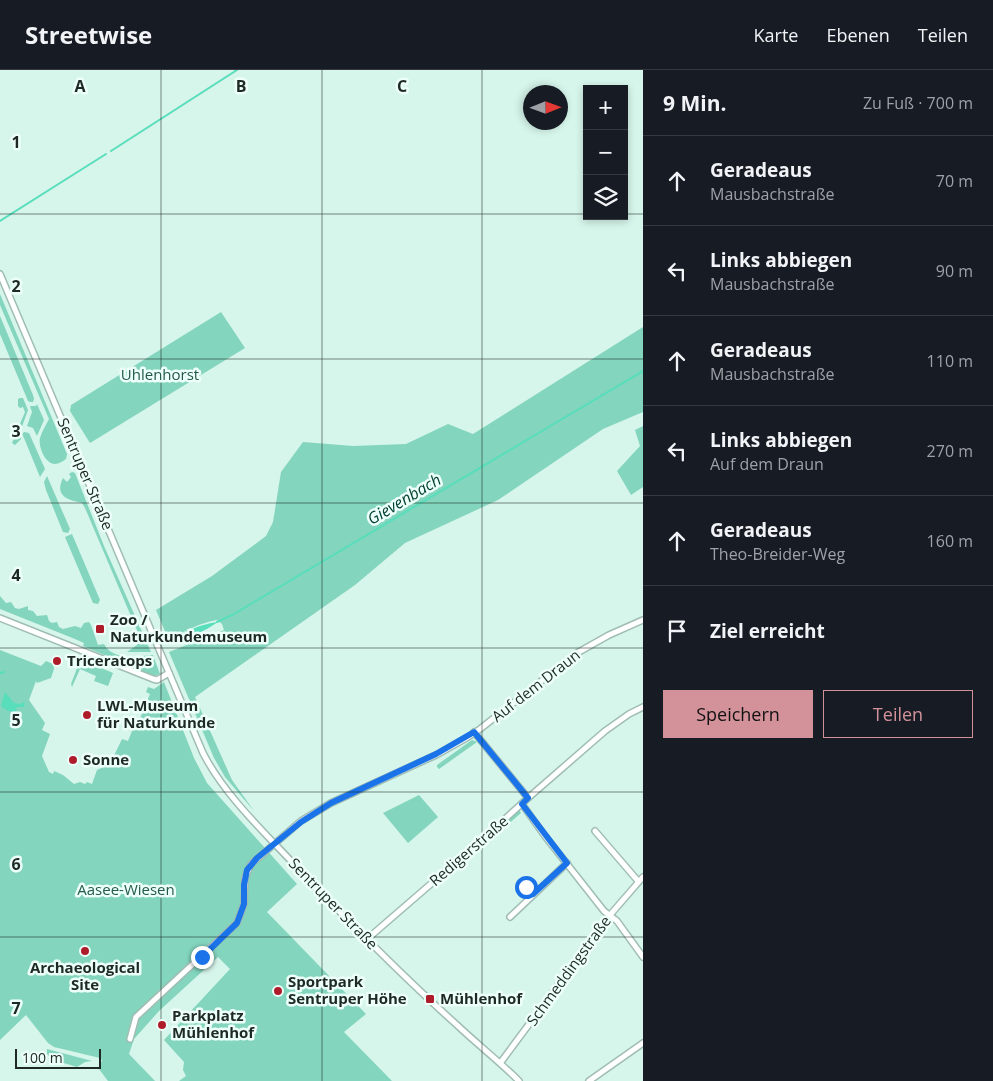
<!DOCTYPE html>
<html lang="de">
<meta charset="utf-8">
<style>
body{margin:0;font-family:"Open Sans",sans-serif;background:#20242c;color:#f1f3f6}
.controls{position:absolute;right:15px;top:15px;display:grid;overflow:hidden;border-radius:0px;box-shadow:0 2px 8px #0003}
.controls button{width:45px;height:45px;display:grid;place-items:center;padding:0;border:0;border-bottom:1px solid #363941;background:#171b24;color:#f1f3f6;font:25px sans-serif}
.compass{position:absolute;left:523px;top:15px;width:45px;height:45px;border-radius:50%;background:#171b24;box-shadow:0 2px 8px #0003;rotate:89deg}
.scale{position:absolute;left:15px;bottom:12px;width:86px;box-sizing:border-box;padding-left:5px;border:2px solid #1e2925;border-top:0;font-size:14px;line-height:18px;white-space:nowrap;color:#1e2925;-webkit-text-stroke:4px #edfff9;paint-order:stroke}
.stop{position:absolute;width:15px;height:15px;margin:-11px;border:4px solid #1a73e8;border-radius:50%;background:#fff}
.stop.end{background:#1a73e8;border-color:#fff;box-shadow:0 1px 5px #0008}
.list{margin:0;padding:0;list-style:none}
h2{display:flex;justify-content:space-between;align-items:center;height:65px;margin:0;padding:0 20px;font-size:21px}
h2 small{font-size:16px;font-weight:400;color:#9ea1a6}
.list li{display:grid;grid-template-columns:32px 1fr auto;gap:15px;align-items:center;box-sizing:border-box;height:90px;padding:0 20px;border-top:1px solid #363941}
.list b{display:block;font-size:19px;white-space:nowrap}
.list p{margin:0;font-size:16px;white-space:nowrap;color:#9ea1a6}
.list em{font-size:16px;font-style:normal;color:#9ea1a6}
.actions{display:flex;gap:10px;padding:15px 20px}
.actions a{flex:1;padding:11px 0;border:1px solid #d3929a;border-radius:0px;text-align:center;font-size:18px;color:#d3929a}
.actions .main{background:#d3929a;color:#111}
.icon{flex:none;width:28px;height:28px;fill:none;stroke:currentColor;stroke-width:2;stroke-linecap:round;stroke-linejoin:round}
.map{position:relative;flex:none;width:643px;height:1011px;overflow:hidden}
header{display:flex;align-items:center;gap:30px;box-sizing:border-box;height:70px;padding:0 25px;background:#171b24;border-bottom:1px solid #363941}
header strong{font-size:24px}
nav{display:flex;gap:28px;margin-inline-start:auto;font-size:18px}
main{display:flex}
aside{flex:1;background:#171b24}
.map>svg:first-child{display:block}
</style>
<header>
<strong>Streetwise</strong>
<nav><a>Karte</a><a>Ebenen</a><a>Teilen</a></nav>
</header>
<main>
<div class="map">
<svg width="643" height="1011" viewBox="0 0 643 1011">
<rect width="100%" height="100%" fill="#d6f5eb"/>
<g fill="#83d5bd">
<path d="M 0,224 L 67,384 L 66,389 C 63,391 59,394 55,394 C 45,394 38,376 40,368 C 42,361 46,355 49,349 L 0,235 Z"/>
<path d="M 221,242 L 245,278 L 90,373 L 70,341 L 71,335 Z"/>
<path d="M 0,246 L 33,325 L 34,329 L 33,332 L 30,332 L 28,331 L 0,264 Z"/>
<path d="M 643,257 L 643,342 L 603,359 L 498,430 L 405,473 L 355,515 L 195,627 L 232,710 L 254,741 L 225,707 L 214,688 L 169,582 L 224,560 L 222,554 L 217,550 C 200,553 183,561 169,571 L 156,540 L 212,506 L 266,466 L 273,452 L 281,402 L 303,372 L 353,376 L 406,374 L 448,354 L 473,364 Z"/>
<path d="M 20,328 L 23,328 L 28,340 L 20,362 L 21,369 L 15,375 L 12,373 L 25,342 L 23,337 L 20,338 L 18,336 L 18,329 Z"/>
<path d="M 37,334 L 44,350 L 37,366 L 33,358 L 27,356 L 32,342 L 30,336 L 36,336 Z"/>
<path d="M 643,356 L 643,417 L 631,425 L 617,401 L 640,376 L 635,360 Z"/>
<path d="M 24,362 L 29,363 L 45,399 L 40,407 L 24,368 L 22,364 Z"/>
<path d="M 72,402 L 75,403 L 104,476 L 151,582 L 127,582 L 137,575 L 139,565 L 85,438 L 82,433 C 68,430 54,426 63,408 L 67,412 L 71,407 L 69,404 Z"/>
<path d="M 47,406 L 70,459 L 68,463 L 63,462 L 46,420 L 44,412 Z"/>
<path d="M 72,464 L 100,530 L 98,534 L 93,533 L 65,467 Z"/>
<path d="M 0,526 L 6,533 L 11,532 L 15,538 L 19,539 L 28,536 L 28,540 L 33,541 L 37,546 L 47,545 L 49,551 L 52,553 L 57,552 L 59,557 L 63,559 L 75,556 L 81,558 L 84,553 L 89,552 L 91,555 L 98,575 L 104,574 C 113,591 137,586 153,585 L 160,604 L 154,606 L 83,576 L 84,573 L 75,569 L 0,539 Z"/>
<path d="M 0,580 L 41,596 L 46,591 L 53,594 L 54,599 L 51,608 L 37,613 L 36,611 L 29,630 L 45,653 L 42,660 L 50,664 L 42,686 L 49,702 L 53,704 L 54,701 L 63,705 L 74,714 L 80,712 L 85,714 L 87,712 L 92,714 L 97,700 L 110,694 L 122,669 L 128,671 L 134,656 L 137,656 L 150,624 L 146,622 L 148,617 L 154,619 L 164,612 L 194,688 L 207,713 L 297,814 L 267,842 L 366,944 L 344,962 L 392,1011 L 179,1011 L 186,1006 L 183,1000 L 184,992 L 164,970 L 230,899 L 218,887 L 159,941 L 134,969 L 129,984 L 155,1011 L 108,1011 L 99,999 L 102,990 L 100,988 L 54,977 L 48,973 L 26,945 L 0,970 Z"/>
<path d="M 85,591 L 113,603 L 108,616 L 94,611 L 96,606 L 80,599 L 72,617 L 71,614 L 79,593 L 84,593 Z"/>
<path d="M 472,670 L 477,672 L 439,699 L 437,697 L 437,695 Z"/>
<path d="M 419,725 L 438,747 L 408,773 L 383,743 Z"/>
<path d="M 519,740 L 521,743 L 474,784 L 472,781 Z"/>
<path d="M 47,979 L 92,991 L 85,992 L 77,997 C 63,992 59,994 47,984 Z"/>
</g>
<g fill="#59debc">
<path d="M 218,552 C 205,561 188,569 173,571 C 179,562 206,553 218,552 Z"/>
<path d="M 5,622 L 14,633 L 20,634 L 25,632 L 24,637 L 17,637 L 15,642 L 8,641 L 1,636 Z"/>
</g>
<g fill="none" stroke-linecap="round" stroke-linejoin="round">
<g stroke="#59debc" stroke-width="2">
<path d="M 111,81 L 237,0"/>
<path d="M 0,151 L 106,84"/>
<path d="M 217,552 L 234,544 L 643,301"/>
<path d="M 0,603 L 4,602"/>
</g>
<g stroke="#a0bdb3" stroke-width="8">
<g id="minor">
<path d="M 0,204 L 203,683 C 224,724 260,758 292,792 C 345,848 399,903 457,955 C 477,974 499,991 519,1011"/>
<path d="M 0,548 L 153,609 L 157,610 L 169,603"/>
<path d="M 474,662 L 528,728"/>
<path d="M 522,734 L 545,766 L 604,841 L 617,851 L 643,887"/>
<path d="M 595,761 L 638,811"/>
<path d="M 526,817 L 533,824"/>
<path d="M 510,847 L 567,793"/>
<path d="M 366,870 L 484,768 L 528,728 L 605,661 L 629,644 L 643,637"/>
<path d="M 130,969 L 136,947 L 237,853 L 244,834 L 245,808 L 251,794 L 301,751 L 331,733 L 436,685 L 468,667 L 480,659 L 577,583 L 609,565 L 643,550"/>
<path d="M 501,992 L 610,845 L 643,807"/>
<path d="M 589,1011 L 643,973"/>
</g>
</g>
<use href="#minor" stroke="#fff" stroke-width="5"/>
</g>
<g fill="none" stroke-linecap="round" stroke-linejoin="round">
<path stroke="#1a73e8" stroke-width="6" d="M 202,887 L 237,853 L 244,834 L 244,815 L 247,800 L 257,788 L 301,752 L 331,733 L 436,684 L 474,662 L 528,728 L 522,734 L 567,793 L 533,824 L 526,817"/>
</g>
<path fill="none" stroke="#1e2925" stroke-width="1" stroke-opacity="0.55" d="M 161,0 L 161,1011M 322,0 L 322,1011M 482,0 L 482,1011M 0,144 L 587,144M 624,144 L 643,144M 0,289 L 643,289M 0,433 L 643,433M 0,578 L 643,578M 0,722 L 643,722M 0,867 L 643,867"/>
<g fill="#af1c29" stroke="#edfff9" stroke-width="2">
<rect x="95" y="554" width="10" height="10" rx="2.5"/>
<circle cx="57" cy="591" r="5"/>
<circle cx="87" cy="645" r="5"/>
<circle cx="73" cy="690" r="5"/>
<circle cx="85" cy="881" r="5"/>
<circle cx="278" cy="921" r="5"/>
<rect x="425" y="924" width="10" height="10" rx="2.5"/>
<circle cx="162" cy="955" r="5"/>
</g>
<g text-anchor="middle" stroke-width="5" stroke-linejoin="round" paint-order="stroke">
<g font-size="15" fill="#245a4c" stroke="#edfff9">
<text x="160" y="310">Uhlenhorst</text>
<text x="126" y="825">Aasee-Wiesen</text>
</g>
<g font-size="15" fill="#1e2925" stroke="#edfff9">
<text transform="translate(85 404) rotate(67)" y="5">Sentruper Straße</text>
<text transform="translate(536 616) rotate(-38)" y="5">Auf dem Draun</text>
<text transform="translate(469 781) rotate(-41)" y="5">Redigerstraße</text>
<text transform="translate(333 834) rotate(46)" y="5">Sentruper Straße</text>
<text transform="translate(569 901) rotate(-54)" y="5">Schmeddingstraße</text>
</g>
<g font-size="15" font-weight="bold" fill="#1e2925" stroke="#edfff9" text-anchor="start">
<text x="110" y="555">Zoo /<tspan x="110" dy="17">Naturkundemuseum</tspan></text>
<text x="67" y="596">Triceratops</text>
<text x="97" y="641">LWL-Museum<tspan x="97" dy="17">für Naturkunde</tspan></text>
<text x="83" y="695">Sonne</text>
<text x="85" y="903" text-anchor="middle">Archaeological<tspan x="85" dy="17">Site</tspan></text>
<text x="288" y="917">Sportpark<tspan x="288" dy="17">Sentruper Höhe</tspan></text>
<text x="440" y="934">Mühlenhof</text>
<text x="172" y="951">Parkplatz<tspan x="172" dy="17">Mühlenhof</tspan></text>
</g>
<g font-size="16" font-style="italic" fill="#013f32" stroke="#edfff9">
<text transform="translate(404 429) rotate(-31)" y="6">Gievenbach</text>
</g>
</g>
<g font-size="16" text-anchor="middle" font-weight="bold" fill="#1e2925" stroke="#edfff9" stroke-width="5" stroke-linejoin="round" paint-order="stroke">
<text x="80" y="22">A</text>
<text x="241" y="22">B</text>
<text x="402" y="22">C</text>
<text x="16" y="78">1</text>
<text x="16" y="222">2</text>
<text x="16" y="367">3</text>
<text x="16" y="511">4</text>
<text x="16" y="656">5</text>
<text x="16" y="800">6</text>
<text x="16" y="944">7</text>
</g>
</svg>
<div class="controls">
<button>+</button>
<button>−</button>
<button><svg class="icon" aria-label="layers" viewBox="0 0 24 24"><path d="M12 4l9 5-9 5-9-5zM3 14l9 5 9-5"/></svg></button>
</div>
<svg class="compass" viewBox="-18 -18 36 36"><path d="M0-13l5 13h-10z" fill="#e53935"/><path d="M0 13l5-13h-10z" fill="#9ea1a6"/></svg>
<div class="scale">100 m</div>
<div class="stop" style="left:526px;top:817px"></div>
<div class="stop end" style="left:202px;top:887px"></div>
</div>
<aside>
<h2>9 Min.<small>Zu Fuß · 700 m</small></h2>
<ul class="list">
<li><svg class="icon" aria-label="ahead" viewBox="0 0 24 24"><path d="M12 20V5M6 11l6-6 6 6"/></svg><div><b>Geradeaus</b><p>Mausbachstraße</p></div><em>70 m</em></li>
<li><svg class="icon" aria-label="left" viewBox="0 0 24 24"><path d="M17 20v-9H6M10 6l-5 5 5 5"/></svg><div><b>Links abbiegen</b><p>Mausbachstraße</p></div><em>90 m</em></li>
<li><svg class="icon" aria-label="ahead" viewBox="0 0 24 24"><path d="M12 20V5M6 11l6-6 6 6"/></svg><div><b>Geradeaus</b><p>Mausbachstraße</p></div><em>110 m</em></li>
<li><svg class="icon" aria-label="left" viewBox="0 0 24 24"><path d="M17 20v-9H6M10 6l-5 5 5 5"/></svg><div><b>Links abbiegen</b><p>Auf dem Draun</p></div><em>270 m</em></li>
<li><svg class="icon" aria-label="ahead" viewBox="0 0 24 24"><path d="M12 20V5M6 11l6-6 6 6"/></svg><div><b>Geradeaus</b><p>Theo-Breider-Weg</p></div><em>160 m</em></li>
<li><svg class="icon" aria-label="arrive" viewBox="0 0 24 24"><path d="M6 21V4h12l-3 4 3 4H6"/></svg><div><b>Ziel erreicht</b></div></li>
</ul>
<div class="actions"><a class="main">Speichern</a><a>Teilen</a></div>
</aside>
</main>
